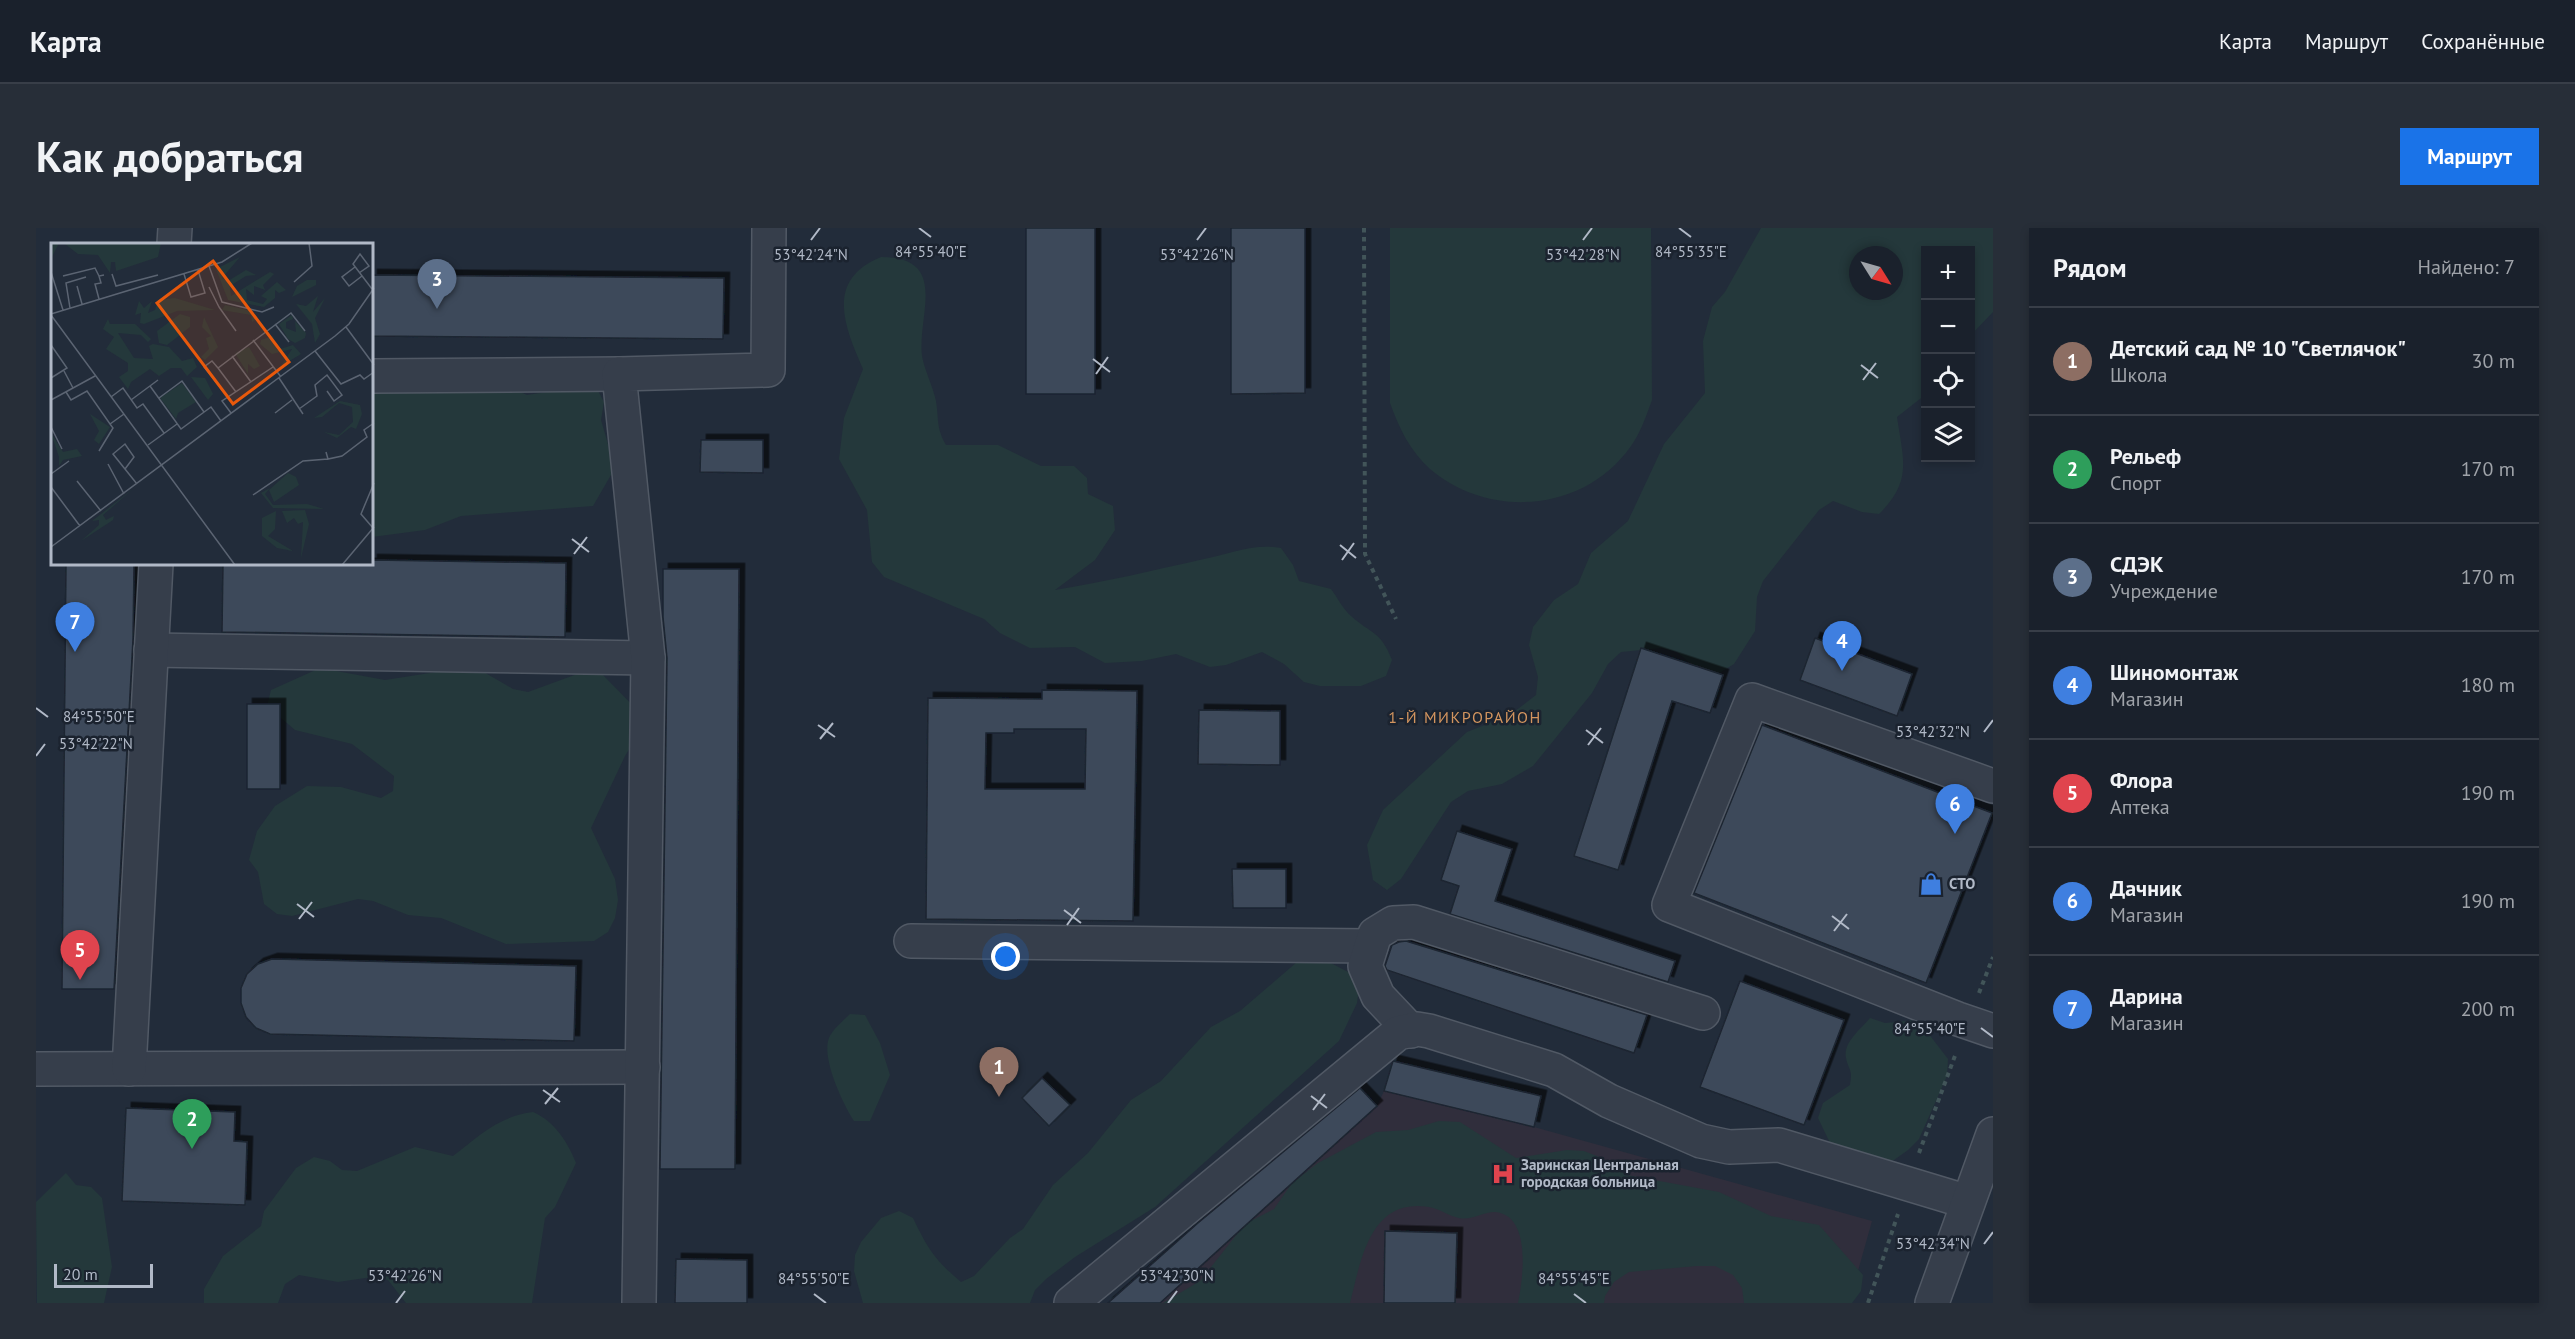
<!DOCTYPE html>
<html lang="ru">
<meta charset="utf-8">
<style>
body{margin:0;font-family:"PT Sans",sans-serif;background:#272e38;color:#f1f3f6}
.controls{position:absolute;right:18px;top:18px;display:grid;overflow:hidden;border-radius:0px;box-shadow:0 3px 9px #0003}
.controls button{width:54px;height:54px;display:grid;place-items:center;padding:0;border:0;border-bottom:2px solid #383e48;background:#1a212c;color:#f1f3f6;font:30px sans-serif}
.compass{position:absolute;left:1813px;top:18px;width:54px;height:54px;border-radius:50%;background:#1a212c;box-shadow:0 3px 9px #0003;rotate:127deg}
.scale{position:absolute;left:18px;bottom:15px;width:99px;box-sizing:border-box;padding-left:6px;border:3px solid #b1b9c7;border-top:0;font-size:16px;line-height:21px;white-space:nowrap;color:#b1b9c7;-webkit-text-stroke:4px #1b232f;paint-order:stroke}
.you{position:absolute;left:970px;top:729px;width:21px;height:21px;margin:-15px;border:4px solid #fff;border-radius:50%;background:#1a73e8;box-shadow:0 0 0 9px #1a73e833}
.badge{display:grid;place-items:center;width:39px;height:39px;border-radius:50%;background:#1a73e8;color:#fff;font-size:20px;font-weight:700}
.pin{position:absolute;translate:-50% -50px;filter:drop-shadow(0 2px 3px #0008)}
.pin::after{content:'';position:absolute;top:32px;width:21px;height:18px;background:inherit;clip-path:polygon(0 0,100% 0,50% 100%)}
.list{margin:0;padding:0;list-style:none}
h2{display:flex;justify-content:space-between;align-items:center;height:78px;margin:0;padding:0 24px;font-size:26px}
h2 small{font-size:20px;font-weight:400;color:#9fa3a9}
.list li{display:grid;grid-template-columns:39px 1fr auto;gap:18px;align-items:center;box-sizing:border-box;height:108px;padding:0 24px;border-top:2px solid #383e48}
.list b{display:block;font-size:22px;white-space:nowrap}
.list p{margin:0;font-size:20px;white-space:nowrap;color:#9fa3a9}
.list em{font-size:20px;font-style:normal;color:#9fa3a9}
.icon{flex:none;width:33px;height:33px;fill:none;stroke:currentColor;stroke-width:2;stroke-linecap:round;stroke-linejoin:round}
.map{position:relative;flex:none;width:1957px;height:1075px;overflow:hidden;border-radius:0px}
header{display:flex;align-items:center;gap:36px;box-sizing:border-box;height:84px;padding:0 30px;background:#1a212c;border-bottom:2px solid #383e48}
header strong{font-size:28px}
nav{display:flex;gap:33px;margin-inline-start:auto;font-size:21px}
.intro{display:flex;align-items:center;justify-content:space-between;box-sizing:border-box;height:144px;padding:0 36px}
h1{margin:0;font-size:42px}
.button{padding:15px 27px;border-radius:0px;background:#1a73e8;color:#fff;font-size:21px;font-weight:700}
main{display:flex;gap:36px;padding:0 36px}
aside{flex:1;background:#1a212c;border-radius:0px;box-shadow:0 3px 9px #0003}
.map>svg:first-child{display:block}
</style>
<header>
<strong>Карта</strong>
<nav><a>Карта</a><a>Маршрут</a><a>Сохранённые</a></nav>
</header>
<div class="intro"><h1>Как добраться</h1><a class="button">Маршрут</a></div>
<main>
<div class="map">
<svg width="1957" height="1075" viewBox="0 0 1957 1075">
<defs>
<filter id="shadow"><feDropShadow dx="5.5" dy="-5.5" stdDeviation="0" flood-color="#0009"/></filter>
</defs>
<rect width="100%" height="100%" fill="#222c3a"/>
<path fill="#302e3c" d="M 1348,863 L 1498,899 L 1836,993 L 1813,1075 L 1124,1075 L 1341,878 Z"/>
<g fill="#24383b" fill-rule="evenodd">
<path d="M 1354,0 L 1615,0 L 1616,172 C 1610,188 1605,204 1595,218 C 1549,284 1454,292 1394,241 C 1374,223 1363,200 1354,175 Z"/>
<path d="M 1725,0 L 1957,0 L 1957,84 L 1935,107 L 1934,22 L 1890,22 L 1889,167 L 1861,189 C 1867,231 1877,253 1843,286 L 1826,284 L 1797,273 L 1783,282 L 1727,353 L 1721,369 L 1719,403 L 1698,436 L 1683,445 L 1665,444 L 1641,424 L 1626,420 L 1585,424 L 1572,436 L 1556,465 L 1497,538 L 1466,556 L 1432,563 L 1415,574 L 1365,651 L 1351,662 L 1337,652 L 1331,617 L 1347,582 L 1431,504 L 1474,487 L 1500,467 L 1502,449 L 1493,417 L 1497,399 L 1518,372 L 1542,356 L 1555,325 L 1592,293 L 1628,216 L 1669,165 L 1667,113 L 1676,79 L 1689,64 ZM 1822,27 L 1858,27 L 1858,63 L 1822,63 Z"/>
<path d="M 845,29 C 914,29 881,88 886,128 C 889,144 897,158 900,173 C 903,192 900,199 910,217 L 962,217 L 1005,238 L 1038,238 L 1051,250 L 1052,266 L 1077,278 L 1079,302 L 1059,332 L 1019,362 C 1069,354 1119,342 1168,331 C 1195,326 1217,315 1245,320 L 1257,337 L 1263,353 L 1295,361 C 1301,369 1307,381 1315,388 C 1335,406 1345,403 1356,432 L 1350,448 L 1325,458 L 1284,458 L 1268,454 L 1248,436 L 1226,424 L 1190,437 L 1174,439 L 1140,426 L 1106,433 L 1069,435 L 1039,419 L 994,420 L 964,405 L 948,391 L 848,349 L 836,334 L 831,282 L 803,231 L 808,190 L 827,141 C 808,98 789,52 845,29 Z"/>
<path d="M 336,153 L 461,154 L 491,167 L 544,159 L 561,161 L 568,174 L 565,192 L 579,240 L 557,278 L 425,288 L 389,302 L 336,309 Z"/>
<path d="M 284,440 L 349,452 L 426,440 L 446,443 L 477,461 L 492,464 L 544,445 L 565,445 L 611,492 L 589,528 L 555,600 L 579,651 L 582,672 L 579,690 L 572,704 L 558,713 L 470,716 L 405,690 L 372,687 L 337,673 L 322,671 L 256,688 L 241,686 L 228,676 L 222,644 L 213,632 L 221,603 L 239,578 L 271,558 L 305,559 L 345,570 L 357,563 L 358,548 L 316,516 L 259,502 L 231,478 L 235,462 Z"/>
<path d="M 1274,730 L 1289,732 L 1316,746 L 1323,760 L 1321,775 L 1303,813 L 1119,979 L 1039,1029 L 1010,1051 L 999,1062 L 994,1075 L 827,1075 L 818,1043 L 819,1027 L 825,1014 L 845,990 L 863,983 L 877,990 C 892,1021 898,1031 925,1054 L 938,1048 L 974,1010 L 987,1001 L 1017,957 L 1052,925 L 1095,872 L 1125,853 L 1175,799 L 1204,783 L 1261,734 Z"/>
<path d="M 814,786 L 829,787 L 844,815 L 854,847 L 834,893 L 818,893 C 807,876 785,830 793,810 C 796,802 807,793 814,786 Z"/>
<path d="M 1834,790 L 1849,795 L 1882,792 L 1912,831 L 1911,848 L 1883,911 L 1872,922 L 1858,932 L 1839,936 L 1795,917 L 1782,890 L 1787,875 L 1814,857 C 1817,840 1813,844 1810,830 C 1807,814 1825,801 1834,790 Z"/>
<path d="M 497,884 C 518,893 532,914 540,935 L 519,979 L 509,990 L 496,1075 L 370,1075 L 352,1052 L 336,1049 L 302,1054 L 263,1047 L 249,1056 L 242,1075 L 168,1075 L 168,1061 L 187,1028 L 225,998 L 228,983 L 260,940 L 278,929 L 294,933 L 306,942 L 321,943 L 379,919 L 417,928 C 443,908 463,888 497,884 Z"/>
<path d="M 1403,893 L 1424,894 L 1480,930 L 1531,922 L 1548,923 L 1566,930 L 1591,947 L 1683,964 L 1735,988 L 1783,997 L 1827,1047 L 1825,1063 L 1816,1075 L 1708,1075 L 1706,1060 L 1697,1047 L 1679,1038 L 1661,1038 L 1593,1044 L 1578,1054 L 1569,1068 L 1568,1075 L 1482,1075 C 1487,1051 1496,987 1459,984 C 1447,984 1435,993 1423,990 C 1413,988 1404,981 1393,979 C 1334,969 1325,1032 1314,1075 L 1127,1075 L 1164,1053 L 1209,996 L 1238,981 L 1256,955 L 1282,935 L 1340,904 L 1372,902 Z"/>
<path d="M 30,945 L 40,957 L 55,959 L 66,970 L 76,1039 L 68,1075 L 1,1075 L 0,974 Z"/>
</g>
<g fill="#3e4a5a" stroke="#1d2531" stroke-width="1.5" fill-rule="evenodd" filter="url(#shadow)">
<rect x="990" y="0" width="69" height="166"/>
<path d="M 1195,0 L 1269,0 L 1269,165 L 1195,166 Z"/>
<path d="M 336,47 L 688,50 L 687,111 L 336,108 Z"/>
<path d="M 665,212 L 727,212 L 727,245 L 664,244 Z"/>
<path d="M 336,332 L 530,335 L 529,409 L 186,404 L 187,336 L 336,336 Z"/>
<path d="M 30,336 L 98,336 L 97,411 L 78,761 L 26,761 Z"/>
<path d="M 627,341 L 703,341 L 699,941 L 624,941 L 631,430 L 627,389 Z"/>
<path d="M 1779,410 L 1876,446 L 1861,488 L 1764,452 Z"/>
<path d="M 1605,420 L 1687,447 L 1674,485 L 1636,473 L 1582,642 L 1538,628 Z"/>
<path d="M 1006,462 L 1101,463 L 1097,693 L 890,691 L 892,470 L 1006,471 ZM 978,501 L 1050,501 L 1049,561 L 949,561 L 950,505 L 978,505 Z"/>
<rect x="211" y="476" width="33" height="85"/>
<path d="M 1163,482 L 1244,483 L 1244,537 L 1162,536 Z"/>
<path d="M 1726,497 L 1956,585 L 1890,755 L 1658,665 Z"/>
<path d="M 1421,603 L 1476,621 L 1459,673 L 1639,733 L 1632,754 L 1414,686 L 1423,658 L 1405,652 Z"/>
<path d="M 1196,641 L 1250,641 L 1250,680 L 1197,680 Z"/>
<path d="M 1370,713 L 1611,787 L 1598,825 L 1351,742 L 1349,738 L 1356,717 L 1363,714 Z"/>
<path d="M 236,731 L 540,738 L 538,813 L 234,806 L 220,800 L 210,789 L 205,775 L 205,760 L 211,746 L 222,736 Z"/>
<path d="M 1704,753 L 1808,792 L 1768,897 L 1664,859 Z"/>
<path d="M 1357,833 L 1505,868 L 1498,899 L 1348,863 Z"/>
<path d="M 1006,850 L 1034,877 L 1013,898 L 986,870 Z"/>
<path d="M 1324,860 L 1341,878 L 1124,1075 L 1072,1075 L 1162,995 Z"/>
<path d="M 90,880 L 199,884 L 198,913 L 211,914 L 209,977 L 86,973 Z"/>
<path d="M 1349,1003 L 1421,1005 L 1419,1075 L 1348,1075 Z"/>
<path d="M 640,1031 L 711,1032 L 711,1075 L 639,1075 Z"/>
</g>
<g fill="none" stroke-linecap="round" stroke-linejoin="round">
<g stroke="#515965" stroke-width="36">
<g id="minor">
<path d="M 138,16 L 139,0"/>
<path d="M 336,148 L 583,146"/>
<path d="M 115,422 L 612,430"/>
<path d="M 1957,558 L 1716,472 L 1633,677 L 1922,791 L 1957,803"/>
<path d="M 875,713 L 1335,718"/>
<path d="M 1375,803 L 1342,768 L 1329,738 L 1339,706 L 1357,695 L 1378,694 L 1667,785"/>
<path d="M 0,841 L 607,839"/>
<path d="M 93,841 L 120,336"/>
<path d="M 603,1075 L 612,430 L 583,146 L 732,142 L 733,0"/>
<path d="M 1035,1075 L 1362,805 L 1381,801 L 1393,803 L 1518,842 L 1573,873 L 1665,913 L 1693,919 L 1743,917 L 1932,974"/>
<path d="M 1896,1075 L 1957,906"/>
</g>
</g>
<g stroke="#425559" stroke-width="4" stroke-dasharray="4.5 4.5" stroke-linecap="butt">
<path d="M 1328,0 L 1329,326 L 1360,391"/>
<path d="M 1943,765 L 1957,729"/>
<path d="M 1883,925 L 1920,825"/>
<path d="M 1832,1075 L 1862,986"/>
</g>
<use href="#minor" stroke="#363e4b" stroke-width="33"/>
</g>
<path fill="none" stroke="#b1b9c7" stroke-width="2" d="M 883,0 L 895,9M 1643,0 L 1655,9M 775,12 L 784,0M 1161,12 L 1170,0M 1547,12 L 1556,0M 1057,131 L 1074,144M 1825,137 L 1842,150M 1060,146 L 1072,129M 1827,152 L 1840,135M 536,311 L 553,324M 1304,317 L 1320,330M 538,326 L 551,309M 1306,332 L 1318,315M 0,480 L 12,489M 782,497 L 799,509M 1550,502 L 1567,515M 1948,504 L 1957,492M 784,511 L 797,495M 1552,517 L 1565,500M 0,528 L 9,516M 261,676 L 278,689M 1028,682 L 1045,695M 1796,688 L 1813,701M 263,691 L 276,674M 1031,697 L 1043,680M 1798,703 L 1811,686M 1945,800 L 1957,809M 507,862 L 524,874M 1275,868 L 1291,880M 509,876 L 522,860M 1277,882 L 1289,866M 1948,1016 L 1957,1004M 778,1066 L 790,1075M 1538,1066 L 1550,1075M 360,1075 L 369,1063M 1132,1075 L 1141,1063"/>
<defs>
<g id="shop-bare" transform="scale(1.8)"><path d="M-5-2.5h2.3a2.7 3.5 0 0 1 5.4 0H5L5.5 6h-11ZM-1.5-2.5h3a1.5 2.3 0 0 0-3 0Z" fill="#3f7fe0" stroke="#1b232f" stroke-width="2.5" paint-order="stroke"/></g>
<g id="hospital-bare" transform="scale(1.8)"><path d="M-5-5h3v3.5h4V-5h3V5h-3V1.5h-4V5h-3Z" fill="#e0444e" stroke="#1b232f" stroke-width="2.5" paint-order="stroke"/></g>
</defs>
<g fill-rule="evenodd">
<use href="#shop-bare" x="1895" y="656"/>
<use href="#hospital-bare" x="1467" y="946"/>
</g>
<g text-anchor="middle" stroke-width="5" stroke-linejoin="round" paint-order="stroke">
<g font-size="15" font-weight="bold" fill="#b1b9c7" stroke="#1b232f" text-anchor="start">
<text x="1913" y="661">СТО</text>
<text x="1485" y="942">Заринская Центральная<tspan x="1485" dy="17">городская больница</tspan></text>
</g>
<g font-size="16" letter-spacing="1.5" fill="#d3955f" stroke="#1b232f">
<text x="1429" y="495">1-Й МИКРОРАЙОН</text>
</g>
</g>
<g transform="translate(15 15)">
<rect width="322" height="322" fill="#222c3a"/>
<path d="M 0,0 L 110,0 L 107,14 L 65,28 L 64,19 L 60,19 L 59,30 L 47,12 L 27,11 L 14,1 L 8,0 L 0,16 ZM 189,14 L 171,35 L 177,38 L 195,27 L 205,32 L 195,33 L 179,43 L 180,53 L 219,29 L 223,31 L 212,42 L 214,47 L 203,43 L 203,52 L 195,46 L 196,57 L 212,61 L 216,56 L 210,53 L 226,39 L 235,47 L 228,50 L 224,47 L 224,55 L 213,64 L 177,57 L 165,26 ZM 256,37 L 265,37 L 265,42 L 241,54 L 246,43 ZM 267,53 L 262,69 L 274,55 L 264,75 L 269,91 L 264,100 L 261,81 L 245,61 L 255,63 ZM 124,55 L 164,67 L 126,68 L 93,81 L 89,80 L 90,70 L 84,72 L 88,58 L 93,65 L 101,58 L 97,70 L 104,67 L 107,57 ZM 174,62 L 201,68 L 206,76 L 201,79 L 200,72 L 171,67 ZM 129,71 L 139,74 L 139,84 L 116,102 L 108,100 L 106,88 ZM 241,72 L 242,76 L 235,79 L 235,85 L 245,89 L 244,78 L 255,90 L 254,95 L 244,100 L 237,96 L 228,81 ZM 153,74 L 167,104 L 154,117 L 150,114 L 158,106 L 155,95 L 160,93 L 151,84 ZM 57,76 L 59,81 L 84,81 L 100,96 L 97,99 L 90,92 L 67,90 L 83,115 L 102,116 L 98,103 L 102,101 L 118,104 L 131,118 L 142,115 L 146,124 L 136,133 L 130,125 L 120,125 L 108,133 L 99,126 L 80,139 L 77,146 L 68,134 L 77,128 L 77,120 L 55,106 L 63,94 L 52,86 ZM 222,93 L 226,107 L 242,102 L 250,111 L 230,123 L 241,106 L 221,111 L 209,101 L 210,97 ZM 198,104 L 209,123 L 203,126 L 197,121 L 197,131 L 184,110 ZM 140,134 L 154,135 L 162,151 L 157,157 ZM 131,140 L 145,159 L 127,170 L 125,176 L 109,155 ZM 289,158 L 309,162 L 311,171 L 305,186 L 300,184 L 286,195 L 273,189 L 288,192 L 302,179 L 301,164 L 288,160 L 271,174 L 263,175 ZM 39,171 L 59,184 L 48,201 L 43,197 L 48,188 ZM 0,190 L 12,209 L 26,206 L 31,213 L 12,217 L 8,223 L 8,214 ZM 237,230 L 245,234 L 248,242 L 223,259 L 218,247 ZM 219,245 L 214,251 L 222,262 L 256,261 L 273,266 L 222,265 L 210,250 ZM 82,246 L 52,272 L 55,277 L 63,273 L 62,277 L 30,298 L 48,282 L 48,277 L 41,278 ZM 254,267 L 258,281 L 250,315 L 252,279 L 247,281 L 243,275 L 236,280 L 231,268 ZM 225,268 L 224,286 L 217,293 L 242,308 L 226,305 L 211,293 L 211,275 Z" fill="#24383b"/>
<path fill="none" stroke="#5b6472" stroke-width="1.5" d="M 158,23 L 171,59 L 211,69 L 223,64M 304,24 L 291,34 L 298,43 L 311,33M 0,29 L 12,67M 308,30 L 318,23 L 309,11 L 302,21 L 321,46M 61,31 L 65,43 L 107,32M 133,31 L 140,54 L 154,50 L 147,27M 12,33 L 44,25 L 48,33M 243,39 L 261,23 L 258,0M 26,43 L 31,61M 158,44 L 168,64M 48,56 L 44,41 L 50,40 L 48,33 L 53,32M 168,64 L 185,88M 19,65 L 15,40 L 35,34M 0,71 L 171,19 L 201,0M 0,72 L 184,322M 224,81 L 238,99M 295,84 L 323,122M 202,97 L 230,134M 0,102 L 16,125 L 0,135M 264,108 L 290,141 L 309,132 L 313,136 L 323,129M 181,113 L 200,139M 167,125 L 185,149M 13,128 L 22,145M 228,135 L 252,171M 99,143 L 130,186 L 160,164 L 170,178M 15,149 L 20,157 L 36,148 L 59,181 L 73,171M 60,154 L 72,145 L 86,165 L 92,161 L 113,190M 177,154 L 153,124 L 161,118 L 167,125 L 240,70 L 254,88M 108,155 L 131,138 L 153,169M 0,157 L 44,133M 80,157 L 107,137M 248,166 L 266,153 L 264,142 L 276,132 L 291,152 L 283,158 L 276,148M 180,170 L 171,158 L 222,124M 224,170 L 241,157M 0,184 L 11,206M 97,202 L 126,181M 48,208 L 62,185 L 59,181M 275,209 L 277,216 L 291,213 L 316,194 L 313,187 L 323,180M 57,221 L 73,251M 74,226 L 83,214 L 74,201 L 62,211 L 86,241M 0,231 L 18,218M 26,238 L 50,268M 0,244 L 29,283M 202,252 L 252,218 L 277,216M 322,285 L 310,271 L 323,240M 0,304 L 284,93 L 298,81 L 323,45M 291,322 L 323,284"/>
<path fill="#e8590c" fill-opacity="0.15" stroke="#e8590c" stroke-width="3" d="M 162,18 L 238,119 L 182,161 L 106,60 Z"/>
<rect width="322" height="322" fill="none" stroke="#b1b9c7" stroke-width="3"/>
</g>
<g font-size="15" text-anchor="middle" fill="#b1b9c7" stroke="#1b232f" stroke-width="5" stroke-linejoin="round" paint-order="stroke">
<text x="895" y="29">84°55'40"E</text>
<text x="1655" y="29">84°55'35"E</text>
<text x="775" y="32">53°42'24"N</text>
<text x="1161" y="32">53°42'26"N</text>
<text x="1547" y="32">53°42'28"N</text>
<text x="63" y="494">84°55'50"E</text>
<text x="1897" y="509">53°42'32"N</text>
<text x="60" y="521">53°42'22"N</text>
<text x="1894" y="806">84°55'40"E</text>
<text x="1897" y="1021">53°42'34"N</text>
<text x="369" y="1053">53°42'26"N</text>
<text x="1141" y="1053">53°42'30"N</text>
<text x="778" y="1056">84°55'50"E</text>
<text x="1538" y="1056">84°55'45"E</text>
</g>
</svg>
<div class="controls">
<button>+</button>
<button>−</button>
<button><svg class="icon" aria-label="locate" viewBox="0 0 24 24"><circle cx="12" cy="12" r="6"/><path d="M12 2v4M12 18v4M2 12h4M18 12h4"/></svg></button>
<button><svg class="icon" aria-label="layers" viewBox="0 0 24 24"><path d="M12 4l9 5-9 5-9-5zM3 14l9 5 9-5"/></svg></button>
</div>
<svg class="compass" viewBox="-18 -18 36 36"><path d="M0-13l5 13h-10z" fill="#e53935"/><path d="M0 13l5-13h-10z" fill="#9fa3a9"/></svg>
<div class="scale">20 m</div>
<div class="you"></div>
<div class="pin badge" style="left:963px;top:869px;background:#8d6e63">1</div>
<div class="pin badge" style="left:156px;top:921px;background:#2e9e5b">2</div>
<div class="pin badge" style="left:401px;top:81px;background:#5c6f8a">3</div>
<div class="pin badge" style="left:1806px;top:443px;background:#3f7fe0">4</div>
<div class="pin badge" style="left:44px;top:752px;background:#e0444e">5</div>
<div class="pin badge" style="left:1919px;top:606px;background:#3f7fe0">6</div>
<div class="pin badge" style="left:39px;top:424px;background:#3f7fe0">7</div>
</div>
<aside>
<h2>Рядом<small>Найдено: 7</small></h2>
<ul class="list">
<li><span class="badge" style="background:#8d6e63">1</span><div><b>Детский сад № 10 &quot;Светлячок&quot;</b><p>Школа</p></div><em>30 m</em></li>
<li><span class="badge" style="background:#2e9e5b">2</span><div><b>Рельеф</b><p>Спорт</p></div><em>170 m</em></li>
<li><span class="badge" style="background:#5c6f8a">3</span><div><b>СДЭК</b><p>Учреждение</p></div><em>170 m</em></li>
<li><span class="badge" style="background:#3f7fe0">4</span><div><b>Шиномонтаж</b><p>Магазин</p></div><em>180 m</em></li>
<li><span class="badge" style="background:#e0444e">5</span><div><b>Флора</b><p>Аптека</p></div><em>190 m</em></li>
<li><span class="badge" style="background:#3f7fe0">6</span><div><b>Дачник</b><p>Магазин</p></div><em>190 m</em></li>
<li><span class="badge" style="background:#3f7fe0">7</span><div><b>Дарина</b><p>Магазин</p></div><em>200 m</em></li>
</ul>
</aside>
</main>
